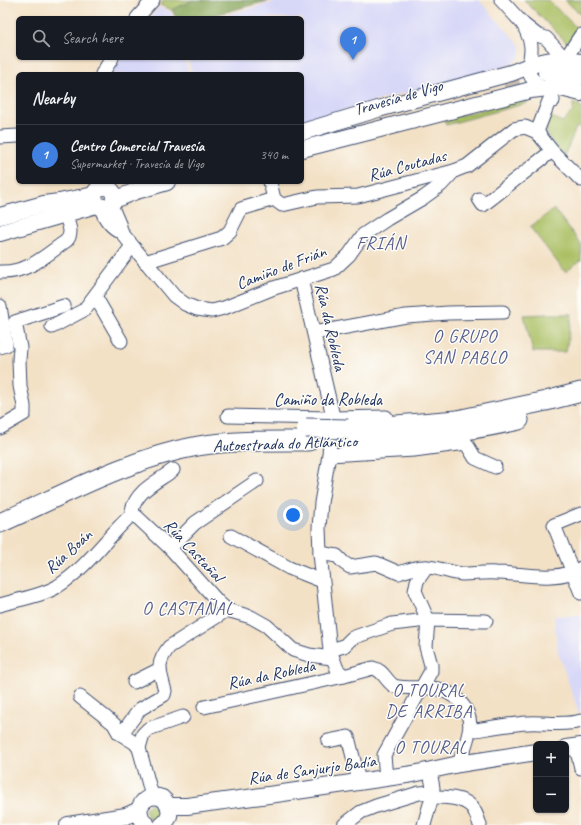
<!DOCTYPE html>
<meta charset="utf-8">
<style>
body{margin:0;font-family:Caveat,sans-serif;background:#20242c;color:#f1f3f6}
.controls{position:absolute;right:12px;bottom:12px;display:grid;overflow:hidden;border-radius:6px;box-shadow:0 1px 3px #0004}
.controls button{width:36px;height:36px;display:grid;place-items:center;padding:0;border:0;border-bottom:1px solid #363941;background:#171b24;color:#f1f3f6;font:20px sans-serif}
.you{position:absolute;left:293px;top:515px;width:14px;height:14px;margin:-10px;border:3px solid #fff;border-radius:50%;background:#1a73e8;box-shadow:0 0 0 6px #1a73e833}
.badge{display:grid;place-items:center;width:26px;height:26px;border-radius:50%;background:#b45309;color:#fff;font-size:13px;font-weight:700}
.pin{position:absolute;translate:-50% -33px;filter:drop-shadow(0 1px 2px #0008)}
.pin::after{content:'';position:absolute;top:21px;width:14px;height:12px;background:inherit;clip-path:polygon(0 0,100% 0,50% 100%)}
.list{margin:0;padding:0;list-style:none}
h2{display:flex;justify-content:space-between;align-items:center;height:52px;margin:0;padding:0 16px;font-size:17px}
h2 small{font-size:13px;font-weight:400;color:#9ea1a6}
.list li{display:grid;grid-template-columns:26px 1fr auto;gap:12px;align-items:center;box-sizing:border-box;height:60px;padding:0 16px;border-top:1px solid #363941}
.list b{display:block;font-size:15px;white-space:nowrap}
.list p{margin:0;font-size:13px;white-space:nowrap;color:#9ea1a6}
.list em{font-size:13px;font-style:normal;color:#9ea1a6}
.icon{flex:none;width:22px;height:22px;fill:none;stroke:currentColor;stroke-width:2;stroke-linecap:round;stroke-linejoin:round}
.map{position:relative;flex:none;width:581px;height:825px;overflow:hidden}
.search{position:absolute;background:#171b24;box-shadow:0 1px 3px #0004;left:16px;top:16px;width:288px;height:44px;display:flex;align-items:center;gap:10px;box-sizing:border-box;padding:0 14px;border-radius:6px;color:#9ea1a6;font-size:15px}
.panel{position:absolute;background:#171b24;box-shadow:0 1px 3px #0004;left:16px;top:72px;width:288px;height:112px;border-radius:6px}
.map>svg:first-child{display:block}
</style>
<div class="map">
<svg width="581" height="825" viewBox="0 0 581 825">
<rect width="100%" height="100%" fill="#fdfcf7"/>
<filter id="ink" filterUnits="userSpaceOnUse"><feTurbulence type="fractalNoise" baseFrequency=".025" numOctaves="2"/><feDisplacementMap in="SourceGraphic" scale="8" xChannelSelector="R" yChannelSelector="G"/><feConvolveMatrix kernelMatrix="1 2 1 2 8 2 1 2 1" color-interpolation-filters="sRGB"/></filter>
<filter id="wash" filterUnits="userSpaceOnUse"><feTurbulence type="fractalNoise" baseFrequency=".012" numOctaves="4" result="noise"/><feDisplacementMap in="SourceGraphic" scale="16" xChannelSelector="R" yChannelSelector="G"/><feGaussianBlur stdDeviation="0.9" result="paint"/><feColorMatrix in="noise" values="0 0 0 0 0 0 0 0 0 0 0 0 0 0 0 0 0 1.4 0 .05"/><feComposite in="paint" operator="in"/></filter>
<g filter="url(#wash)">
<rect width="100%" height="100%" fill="#f3e1c6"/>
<g fill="#d7d7f8">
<path d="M 282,0 L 479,0 L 521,46 L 521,51 L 520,57 L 511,65 L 451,80 L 302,122 L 302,74 L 192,74 L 187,58 L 302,58 L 302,18 L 214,18 Z"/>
<path d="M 159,7 L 171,12 L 173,18 L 151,18 Z"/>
<path d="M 122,58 L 184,58 L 189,74 L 110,74 Z"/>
<path d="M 554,616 L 581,616 L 581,712 L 579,713 L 558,652 Z"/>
</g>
<g fill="#aabf63" stroke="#627760">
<path d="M 164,0 L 194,0 L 172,10 L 160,5 Z"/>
<path d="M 524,0 L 548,0 L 579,30 L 568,44 Z"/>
<path d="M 565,0 L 581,0 L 581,15 Z"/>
<path d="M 526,98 L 527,103 L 446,125 L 444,120 Z"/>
<path d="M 573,103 L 581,106 L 581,128 L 577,126 L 564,156 C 552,142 542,135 548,115 L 562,122 L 573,111 Z"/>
<path d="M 554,209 L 581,244 L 581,260 L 565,272 L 530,227 Z"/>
<path d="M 547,314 L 572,314 L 566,352 L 533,352 L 524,315 Z"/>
<path d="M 151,803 L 160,805 L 163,813 L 159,820 L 154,821 L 149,819 L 145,809 Z"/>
</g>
<path fill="#87a659" stroke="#516a5c" d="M 194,0 L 271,0 L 203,18 L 176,18 L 172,10 Z"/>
</g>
<g filter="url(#ink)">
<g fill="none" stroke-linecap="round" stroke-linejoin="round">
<path stroke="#c8bdb1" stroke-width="16" stroke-dasharray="16 8" stroke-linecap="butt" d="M 504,86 L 520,82 L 548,78"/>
<g stroke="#3b4a6e" stroke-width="15">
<g id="minor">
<path d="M 501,0 L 523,24 L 537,35 L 546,38 L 567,61"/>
<path d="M 137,18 L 153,0"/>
<path d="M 523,24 C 527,32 532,42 531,51 C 529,71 524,72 541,88"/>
<path d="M 567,61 L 567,56 L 581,35"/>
<path d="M 102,74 L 112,58"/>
<path d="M 537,132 L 549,101 L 553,101 L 553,99"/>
<path d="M 0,137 L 18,136"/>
<path d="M 98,182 L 100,188"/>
<path d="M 270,182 L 274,199 L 282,205 L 317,197 L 358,196 L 454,171 L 467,166 L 514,129 L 525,127 L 537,132 L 552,151 L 581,180"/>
<path d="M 479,199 L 483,205 L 552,151"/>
<path d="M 111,205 L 120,226 L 121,232"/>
<path d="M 101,208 C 104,218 111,227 121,232 L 174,296 L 185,304 L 197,309 L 212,311 L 224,308 L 274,288 L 334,269 L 349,255 L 363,235 L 387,219 L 423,198 L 441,185 L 454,171"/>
<path d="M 145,262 L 222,238 L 230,231 L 241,209 L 274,199"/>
<path d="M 0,272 C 28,273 45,256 66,241 C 74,234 68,223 65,214"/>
<path d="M 301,279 L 332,412 L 329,455 L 321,503 L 319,528 L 320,553 L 330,650 L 337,669 L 344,676 L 373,668 C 383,670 386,681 394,686 C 406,689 419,687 432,688 C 453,690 474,709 469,732 C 467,743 462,754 459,764"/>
<path d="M 95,296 L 121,341"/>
<path d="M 0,306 L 6,345 L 0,347"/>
<path d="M 52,327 L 84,310 L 132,246"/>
<path d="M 314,333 L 406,316 L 448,313 L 503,312"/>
<path d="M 228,416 L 332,418 L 386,417"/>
<path d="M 0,428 L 24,414 L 24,406 L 20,386 L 19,360 L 20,348 L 15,322 L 64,306"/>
<path d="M 329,455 L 414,450 L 466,443 L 475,458 L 495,467"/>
<path d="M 132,510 C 137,490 157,482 173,470"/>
<path d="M 581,514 L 554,525 L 581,593"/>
<path d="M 136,516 L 170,548 L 219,603 L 227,610 L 251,617 L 267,626 L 293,650 L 309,655 L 332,658"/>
<path d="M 231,536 L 289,568 L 322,581"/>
<path d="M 170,548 L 195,523 L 257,481"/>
<path d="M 320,553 L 337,556 L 344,563 L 350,567 L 376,563 L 399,573 C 408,570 416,566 426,567 C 438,567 450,573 462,574 C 473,574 485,572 496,573 C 523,573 556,583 581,568"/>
<path d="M 0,605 C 16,600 45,595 58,586 C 86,568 105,540 128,518"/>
<path d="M 330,650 L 344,646 L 352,638 L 392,624 L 428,620 L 486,621"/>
<path d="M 134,682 L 160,669"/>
<path d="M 80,697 L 114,724 L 119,733 L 135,743 L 139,748 L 152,796"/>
<path d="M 204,707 L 344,676"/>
<path d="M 125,729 L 140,709 L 164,695 L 165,691 C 160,671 155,665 169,647 L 227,610"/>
<path d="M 470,731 C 489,728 508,724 528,723 C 546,722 564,726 581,721"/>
<path d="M 328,741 L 348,737 L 359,781"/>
<path d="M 576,747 L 581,768"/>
<path d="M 139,748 L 143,734 L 148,729 L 183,717"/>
<path d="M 386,778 L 384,755 L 431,671 L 431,665 L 426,647 L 428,620 L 415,591 L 417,581 L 427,567"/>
<path d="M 432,797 C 445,797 463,797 472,807 C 476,812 478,819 480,825"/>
<path d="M 344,825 L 361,812 L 376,806 L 419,793 L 433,792"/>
<path d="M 424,825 L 432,797 L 433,788 L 430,771"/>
</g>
</g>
<g stroke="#3b4a6e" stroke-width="18">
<g id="major">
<path d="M 546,73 L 564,74 L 581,77"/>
<path d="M 302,132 L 378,109 L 511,73 C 525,68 538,61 553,60 C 562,60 572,61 581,62"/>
<path d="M 302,149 L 531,90 L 557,87 L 581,93"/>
<circle cx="104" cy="197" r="10"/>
<path d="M 114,200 L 136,191 L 167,182"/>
<path d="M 0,216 L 44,204 L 59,202 L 94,195"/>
<path d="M 0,233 L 96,205"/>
<path d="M 566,748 L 581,746"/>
<path d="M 168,806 L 187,806 L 276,794 L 413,774 L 459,764 L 536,752"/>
<path d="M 68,825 L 126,816 L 139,810"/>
<path d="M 147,825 L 142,821 L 139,810 C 142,799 151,794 162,798 C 172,806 172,818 162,825"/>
</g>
</g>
<g stroke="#3b4a6e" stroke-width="21">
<g id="highway">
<path d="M 348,429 L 457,420 L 546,401 L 581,392"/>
<path d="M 348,441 C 408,439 461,433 519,420"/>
<path d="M 0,523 C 63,495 130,458 198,446 C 234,440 271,441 308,441"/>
</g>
</g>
<use href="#minor" stroke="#fff" stroke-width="13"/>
<use href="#major" stroke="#fff" stroke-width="16"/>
<use href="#highway" stroke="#fff" stroke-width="19"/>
<g stroke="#3b4a6e" stroke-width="21" stroke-linecap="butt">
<path id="highway-bridge" d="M 306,428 L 348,429"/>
</g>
<use href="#highway-bridge" stroke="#fff" stroke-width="19"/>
</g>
</g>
<g text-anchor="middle" stroke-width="3" stroke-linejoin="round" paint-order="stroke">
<g font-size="17" fill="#1b2f5e" stroke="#fdfcf7">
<text transform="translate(398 97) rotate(-16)" y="6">Travesía de Vigo</text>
<text transform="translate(407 165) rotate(-15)" y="6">Rúa Coutadas</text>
<text transform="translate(281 267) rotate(-21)" y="6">Camiño de Frián</text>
<text transform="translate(331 327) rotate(77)" y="6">Rúa da Robleda</text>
<text x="328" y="405">Camiño da Robleda</text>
<text transform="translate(285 443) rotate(-2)" y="6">Autoestrada do Atlántico</text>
<text transform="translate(194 550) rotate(47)" y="6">Rúa Castañal</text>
<text transform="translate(68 551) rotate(-42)" y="6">Rúa Boán</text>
<text transform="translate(271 674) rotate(-12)" y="6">Rúa da Robleda</text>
<text transform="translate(312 769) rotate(-8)" y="6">Rúa de Sanjurjo Badía</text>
</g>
<g font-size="18" letter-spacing="1" fill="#545d8c" stroke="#fdfcf7">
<text x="381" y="249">FRIÁN</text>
<text x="465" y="342">O GRUPO<tspan x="465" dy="21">SAN PABLO</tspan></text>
<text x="188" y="614">O CASTAÑAL</text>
<text x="429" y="696">O TOURAL<tspan x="429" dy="21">DE ARRIBA</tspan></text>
<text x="431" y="753">O TOURAL</text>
</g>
</g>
</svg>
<div class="controls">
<button>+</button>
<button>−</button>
</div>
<div class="you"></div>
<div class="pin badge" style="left:353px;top:60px;background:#3f7fe0">1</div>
<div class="search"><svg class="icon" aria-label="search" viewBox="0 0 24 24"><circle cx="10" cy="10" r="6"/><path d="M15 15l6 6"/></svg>Search here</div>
<section class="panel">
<h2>Nearby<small></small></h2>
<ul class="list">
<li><span class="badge" style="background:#3f7fe0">1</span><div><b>Centro Comercial Travesía</b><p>Supermarket · Travesía de Vigo</p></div><em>340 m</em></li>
</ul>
</section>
</div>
